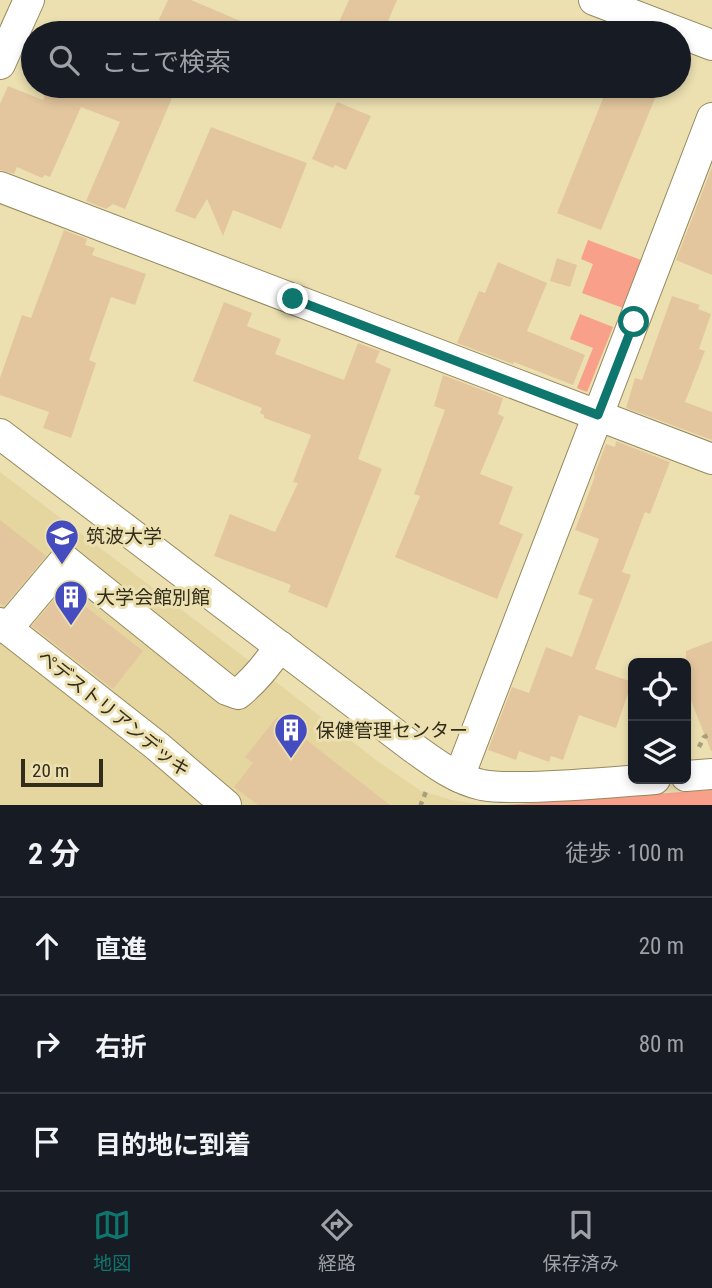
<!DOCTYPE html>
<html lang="ja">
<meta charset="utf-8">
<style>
body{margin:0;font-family:"Roboto Condensed","Noto Sans JP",sans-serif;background:#242831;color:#f1f3f6}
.controls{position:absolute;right:21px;bottom:21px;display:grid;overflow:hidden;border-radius:10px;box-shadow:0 4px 10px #0003}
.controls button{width:63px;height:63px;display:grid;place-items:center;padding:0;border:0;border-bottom:2px solid #363941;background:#171b24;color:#f1f3f6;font:35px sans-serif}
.scale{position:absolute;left:21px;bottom:18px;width:82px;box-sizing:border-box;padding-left:7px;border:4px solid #322d1b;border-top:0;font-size:19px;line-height:24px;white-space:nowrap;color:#322d1b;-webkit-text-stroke:5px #ece0b1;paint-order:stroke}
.stop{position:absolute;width:21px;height:21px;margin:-16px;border:5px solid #0f766e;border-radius:50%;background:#fff}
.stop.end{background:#0f766e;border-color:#fff;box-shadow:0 2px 7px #0008}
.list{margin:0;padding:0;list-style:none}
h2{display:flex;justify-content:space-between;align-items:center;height:91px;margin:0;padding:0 28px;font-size:30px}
h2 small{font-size:23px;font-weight:400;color:#9ea1a6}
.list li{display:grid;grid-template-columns:46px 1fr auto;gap:21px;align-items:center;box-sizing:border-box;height:98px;padding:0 28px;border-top:2px solid #363941}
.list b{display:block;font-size:26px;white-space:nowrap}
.list em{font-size:23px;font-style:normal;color:#9ea1a6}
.icon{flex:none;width:38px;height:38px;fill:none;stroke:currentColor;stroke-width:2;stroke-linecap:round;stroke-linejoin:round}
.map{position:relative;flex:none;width:712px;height:805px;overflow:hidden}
.search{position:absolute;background:#171b24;box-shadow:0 4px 10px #0003;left:21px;right:21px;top:21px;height:77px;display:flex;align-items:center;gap:18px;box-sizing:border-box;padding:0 24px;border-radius:38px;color:#9ea1a6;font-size:26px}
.sheet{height:385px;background:#171b24}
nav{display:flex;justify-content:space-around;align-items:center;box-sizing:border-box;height:98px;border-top:2px solid #363941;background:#171b24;font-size:19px;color:#9ea1a6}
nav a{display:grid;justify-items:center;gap:4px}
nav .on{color:#0f766e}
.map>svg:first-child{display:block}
</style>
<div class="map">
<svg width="712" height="805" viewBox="0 0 712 805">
<rect width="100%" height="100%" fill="#ece0b1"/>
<path fill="#e5d6a0" d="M 0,472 L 248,660 L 376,760 L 421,791 L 452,800 L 486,805 L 0,805 Z"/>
<g fill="#f8a08a">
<path d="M 588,240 L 641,260 L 623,308 L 582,293 L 593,264 L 581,259 Z"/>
<path d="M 580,314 L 613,327 L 587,392 L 577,388 L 593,348 L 570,339 Z"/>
<path d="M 709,790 L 712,790 L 712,805 L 504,805 Z"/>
</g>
<g fill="#e3c69e">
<path d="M 168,0 L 191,0 L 269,33 L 174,33 L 159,27 L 161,22 L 159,19 Z"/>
<path d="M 349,0 L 397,0 L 383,33 L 334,33 Z"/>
<path d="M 8,86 L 43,100 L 46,92 L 32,86 L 177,86 L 125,209 L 113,204 L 106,209 L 86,201 L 120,122 L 81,107 L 50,177 L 45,175 L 42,178 L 17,167 L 14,174 L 0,170 L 0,104 Z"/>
<path d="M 608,86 L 660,86 L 601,230 L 557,213 Z"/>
<path d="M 337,102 L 371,116 L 346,170 L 335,165 L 333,168 L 312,159 Z"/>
<path d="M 211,127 L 307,163 L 281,229 L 233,210 L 223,236 L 207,199 L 195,219 L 175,211 Z"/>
<path d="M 712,167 L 712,275 L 676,260 Z"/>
<path d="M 64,230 L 87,239 L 85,245 L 95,248 L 92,255 L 146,274 L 135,305 L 111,297 L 89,360 L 96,363 L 71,438 L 43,428 L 49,412 L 0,395 L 0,378 L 22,315 L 31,318 Z"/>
<path d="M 557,258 L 577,265 L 570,287 L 550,281 Z"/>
<path d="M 498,262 L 547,283 L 527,331 L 585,355 L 573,385 L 514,362 L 513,364 L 457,343 L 479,291 L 485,293 Z"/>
<path d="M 672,296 L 700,305 L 698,309 L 711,314 L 699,349 L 705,351 L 685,402 L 712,412 L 712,440 L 626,408 L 635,378 L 642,380 Z"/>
<path d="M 224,302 L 252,313 L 247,326 L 281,339 L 275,354 L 344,380 L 358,343 L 380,351 L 375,362 L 391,369 L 358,459 L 382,469 L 327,608 L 288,592 L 291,585 L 214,556 L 230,514 L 275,532 L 298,483 L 293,482 L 311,435 L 264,418 L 264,415 L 260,413 L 262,408 L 193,381 Z"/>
<path d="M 443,375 L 503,398 L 498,414 L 504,417 L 480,474 L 513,487 L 499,524 L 523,534 L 497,599 L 395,557 L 420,496 L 414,494 L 445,410 L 434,406 Z"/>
<path d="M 616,441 L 670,462 L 650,514 L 645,512 L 622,572 L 631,575 L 595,669 L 632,682 L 616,728 L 579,715 L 563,760 L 551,756 L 549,762 L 519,751 L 516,760 L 488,750 L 512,687 L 529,693 L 546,647 L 572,657 L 593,599 L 578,594 L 599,539 L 575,530 L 595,476 L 594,475 L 606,444 L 615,447 Z"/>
<path d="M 0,520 L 46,556 L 4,606 L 0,603 Z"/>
<path d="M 63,589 L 143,651 L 113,689 L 32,626 Z"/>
<path d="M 712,641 L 712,751 L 711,751 L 686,688 L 686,651 Z"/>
<path d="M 277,717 L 390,805 L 258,805 L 234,787 L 253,763 L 245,757 Z"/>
</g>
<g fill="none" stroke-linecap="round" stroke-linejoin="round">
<g stroke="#968a5f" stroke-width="32">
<g id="minor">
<path d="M 594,0 L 712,45"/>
<path d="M 0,64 L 29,0"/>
<path d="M 0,187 L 712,459"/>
<path d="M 0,434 L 411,746 C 433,762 455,779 482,785 C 498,788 514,787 531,787 C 572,786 614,782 655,779"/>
<path d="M 0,623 L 157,746 L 226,805"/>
<path d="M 7,629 L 65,560 L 227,690 L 238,694 C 255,680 268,664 280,646"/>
<path d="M 686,776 L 712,774"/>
<path d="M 459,777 L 712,118"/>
</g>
</g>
<g stroke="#a89e7a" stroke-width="4.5" stroke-dasharray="5 5" stroke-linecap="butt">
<path d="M 699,747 L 704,737 L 712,734"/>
<path d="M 423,805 L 421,804 L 427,789"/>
</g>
<use href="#minor" stroke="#fff" stroke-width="30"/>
</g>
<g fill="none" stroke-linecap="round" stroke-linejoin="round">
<path stroke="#0f766e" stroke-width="9" d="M 293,299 L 598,415 L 634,322"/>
</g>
<defs>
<g id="university-pin" transform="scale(1.75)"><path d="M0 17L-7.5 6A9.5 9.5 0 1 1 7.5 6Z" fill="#444cc0" stroke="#ece0b1"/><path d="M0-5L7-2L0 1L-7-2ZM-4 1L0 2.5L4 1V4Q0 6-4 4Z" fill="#fff"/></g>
<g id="building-pin" transform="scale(1.75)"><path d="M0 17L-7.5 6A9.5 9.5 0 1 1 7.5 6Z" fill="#444cc0" stroke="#ece0b1"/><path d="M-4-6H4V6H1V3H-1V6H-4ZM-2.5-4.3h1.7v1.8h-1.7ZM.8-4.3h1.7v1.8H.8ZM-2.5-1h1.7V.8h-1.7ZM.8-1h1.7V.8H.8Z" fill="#fff"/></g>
</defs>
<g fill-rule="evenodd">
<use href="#university-pin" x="62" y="536"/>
<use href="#building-pin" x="71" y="597"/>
<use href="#building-pin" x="291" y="730"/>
</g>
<g text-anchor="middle" stroke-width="6" stroke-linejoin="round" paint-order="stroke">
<g font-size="19" fill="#322d1b" stroke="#ece0b1" text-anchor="start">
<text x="86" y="543">筑波大学</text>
<text x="96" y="604">大学会館別館</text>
<text x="316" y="737">保健管理センター</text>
</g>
<g font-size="19" fill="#322d1b" stroke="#ece0b1">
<text transform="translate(114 713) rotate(39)" y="7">ペデストリアンデッキ</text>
</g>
</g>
</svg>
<div class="controls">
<button><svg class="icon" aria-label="locate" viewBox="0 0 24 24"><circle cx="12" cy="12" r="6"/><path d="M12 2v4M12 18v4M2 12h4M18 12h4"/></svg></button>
<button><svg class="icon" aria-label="layers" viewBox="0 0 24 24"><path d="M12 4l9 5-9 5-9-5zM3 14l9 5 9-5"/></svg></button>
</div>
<div class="scale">20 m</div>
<div class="stop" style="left:634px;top:322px"></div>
<div class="stop end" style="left:293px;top:299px"></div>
<div class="search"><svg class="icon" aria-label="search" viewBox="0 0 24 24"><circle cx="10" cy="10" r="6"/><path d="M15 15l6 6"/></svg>ここで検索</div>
</div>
<section class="sheet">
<h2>2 分<small>徒歩 · 100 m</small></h2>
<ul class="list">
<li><svg class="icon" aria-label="ahead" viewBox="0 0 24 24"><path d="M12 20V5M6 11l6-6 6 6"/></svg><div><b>直進</b></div><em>20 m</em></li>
<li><svg class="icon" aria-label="right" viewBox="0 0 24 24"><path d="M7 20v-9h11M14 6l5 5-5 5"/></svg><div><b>右折</b></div><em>80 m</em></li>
<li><svg class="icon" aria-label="arrive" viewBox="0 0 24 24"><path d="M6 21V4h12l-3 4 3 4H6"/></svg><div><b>目的地に到着</b></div></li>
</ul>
</section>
<nav>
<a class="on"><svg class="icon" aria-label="map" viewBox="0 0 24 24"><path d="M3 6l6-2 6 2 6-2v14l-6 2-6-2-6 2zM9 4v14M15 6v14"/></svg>地図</a>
<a><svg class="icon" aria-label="directions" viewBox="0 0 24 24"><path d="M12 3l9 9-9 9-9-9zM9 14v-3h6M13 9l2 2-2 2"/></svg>経路</a>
<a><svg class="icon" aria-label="saved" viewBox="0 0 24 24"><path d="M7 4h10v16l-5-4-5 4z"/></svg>保存済み</a>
</nav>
